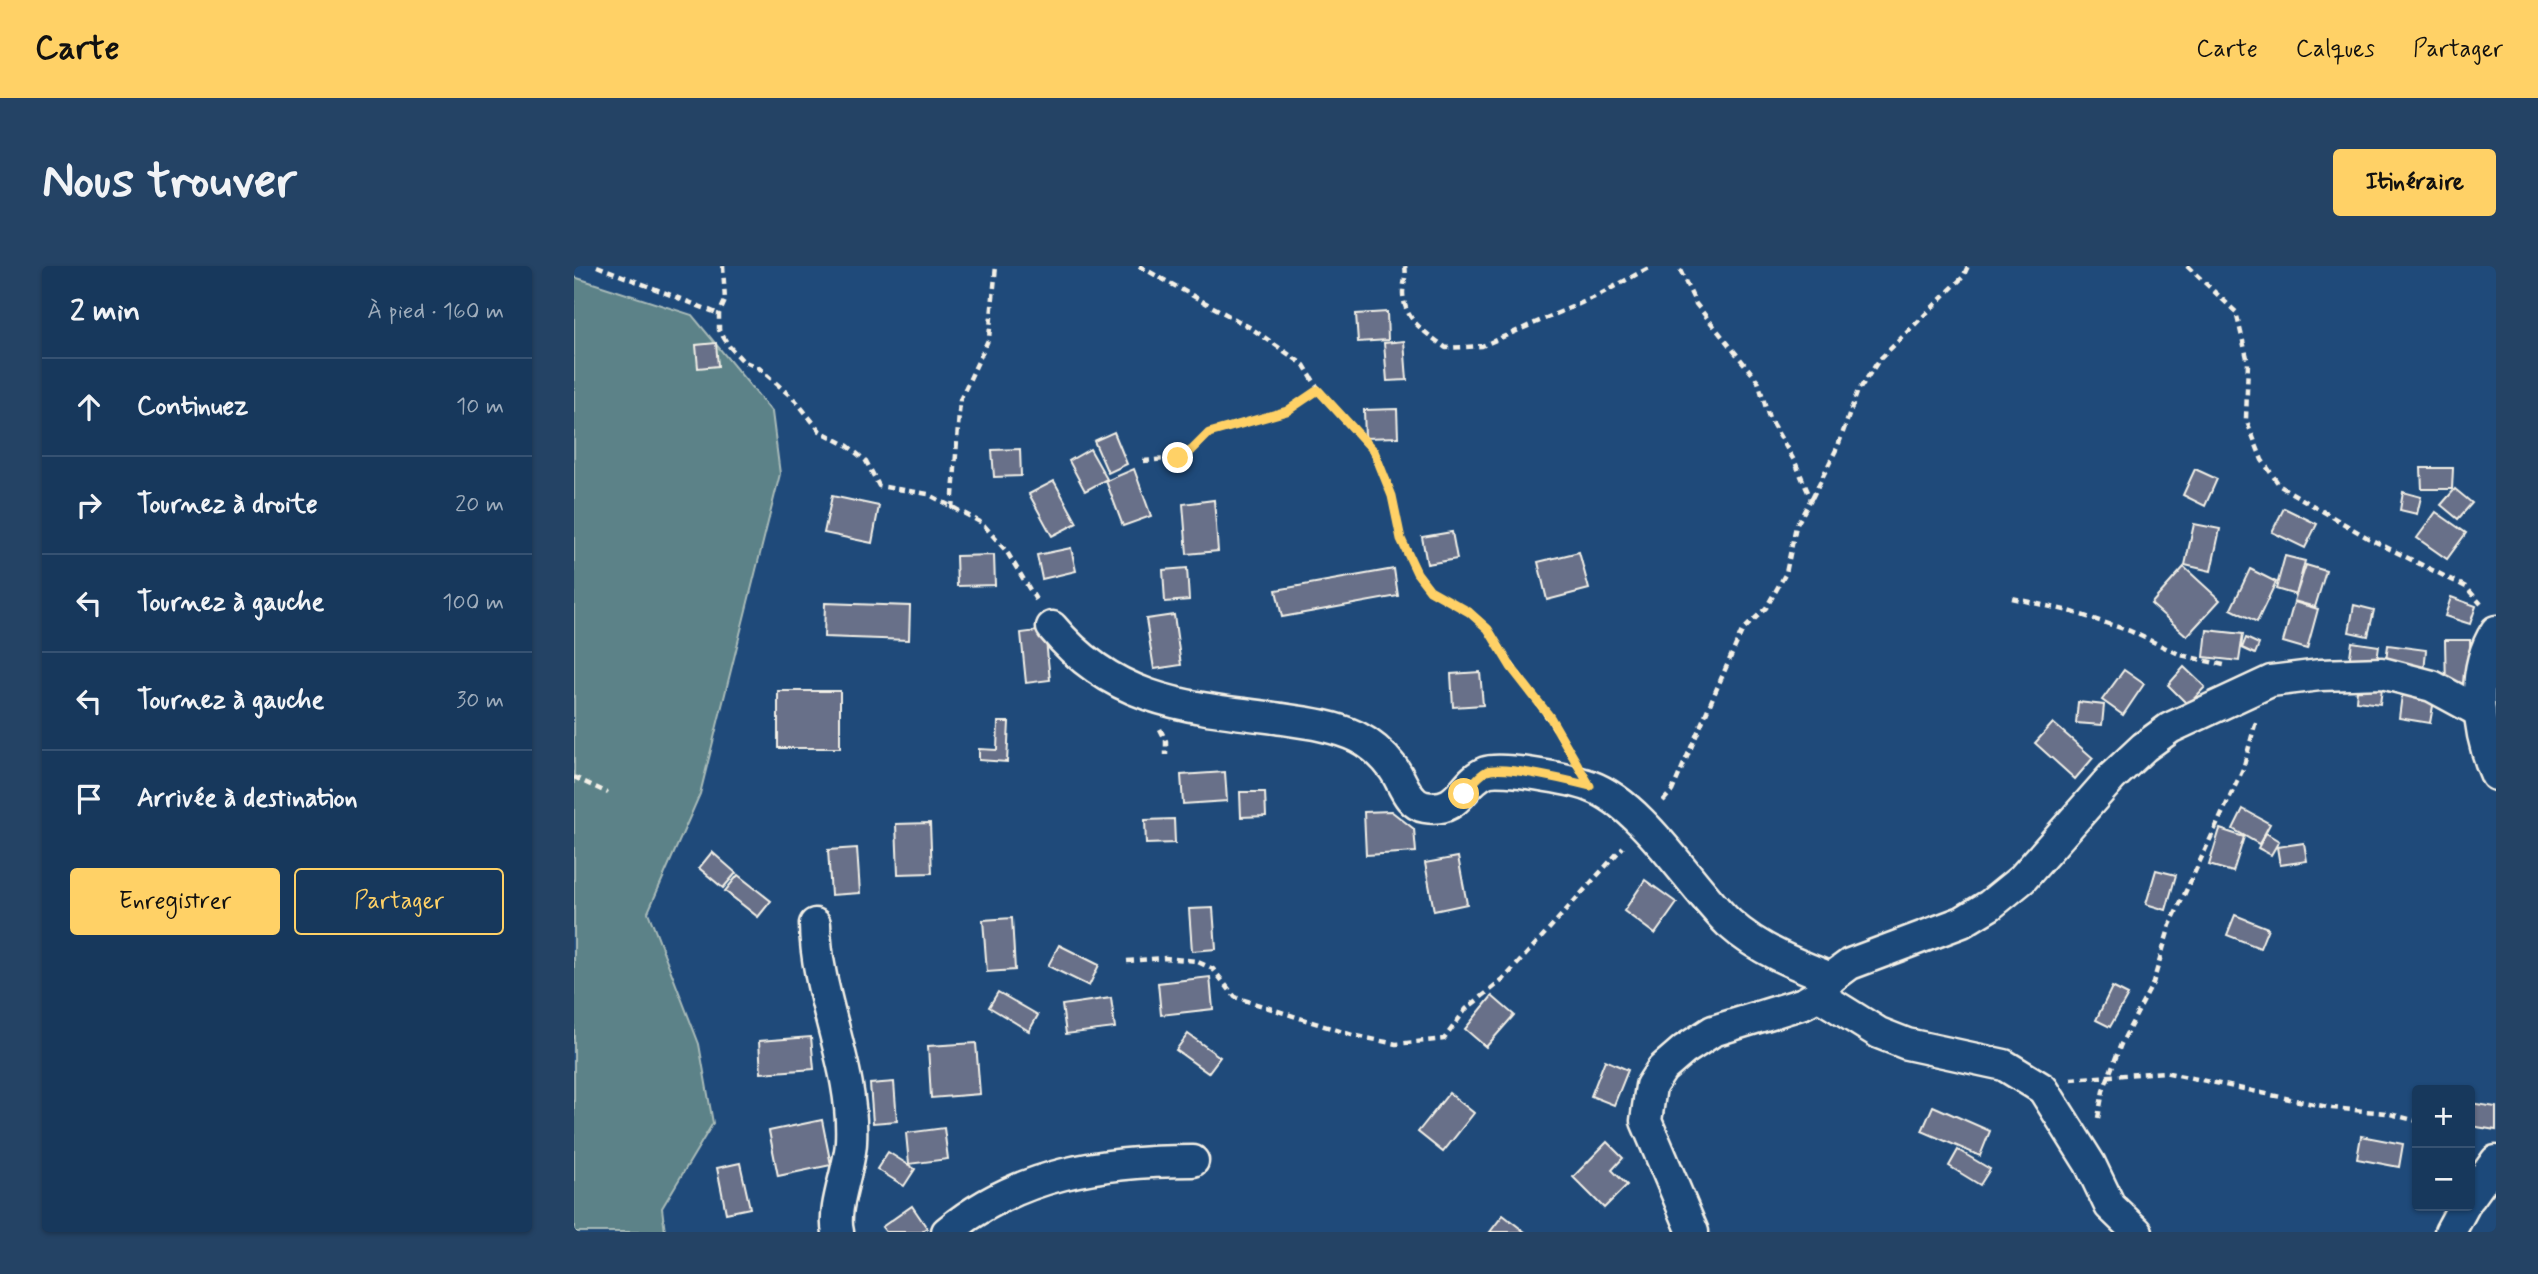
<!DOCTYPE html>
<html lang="fr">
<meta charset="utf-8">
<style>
body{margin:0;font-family:Mynerve,sans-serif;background:#244365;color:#f1f3f6}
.controls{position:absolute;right:21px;bottom:21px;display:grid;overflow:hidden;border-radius:7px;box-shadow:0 2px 5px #0004}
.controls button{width:63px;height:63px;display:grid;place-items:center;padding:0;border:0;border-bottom:2px solid #365272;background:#17385c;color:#f1f3f6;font:35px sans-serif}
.stop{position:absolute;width:21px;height:21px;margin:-16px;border:5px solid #ffd166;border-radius:50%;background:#fff}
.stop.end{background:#ffd166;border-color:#fff;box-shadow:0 2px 7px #0008}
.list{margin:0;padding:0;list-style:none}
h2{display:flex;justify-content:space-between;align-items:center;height:91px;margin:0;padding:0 28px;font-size:30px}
h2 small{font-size:23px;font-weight:400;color:#9eacbb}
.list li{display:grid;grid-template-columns:46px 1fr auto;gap:21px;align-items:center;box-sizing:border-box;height:98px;padding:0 28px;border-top:2px solid #365272}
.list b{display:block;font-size:26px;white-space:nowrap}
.list em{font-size:23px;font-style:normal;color:#9eacbb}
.actions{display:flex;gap:14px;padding:21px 28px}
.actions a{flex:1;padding:16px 0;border:2px solid #ffd166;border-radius:7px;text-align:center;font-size:24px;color:#ffd166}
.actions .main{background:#ffd166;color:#111}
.icon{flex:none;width:38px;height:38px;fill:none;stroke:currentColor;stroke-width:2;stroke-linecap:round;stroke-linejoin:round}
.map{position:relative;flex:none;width:1922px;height:966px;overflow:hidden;border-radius:7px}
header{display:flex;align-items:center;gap:42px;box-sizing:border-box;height:98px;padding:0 35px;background:#ffd166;color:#111}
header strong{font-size:33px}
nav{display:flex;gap:38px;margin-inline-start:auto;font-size:24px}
.intro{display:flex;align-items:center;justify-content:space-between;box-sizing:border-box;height:168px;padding:0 42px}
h1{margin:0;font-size:49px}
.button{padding:18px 32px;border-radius:7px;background:#ffd166;color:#111;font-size:24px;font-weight:700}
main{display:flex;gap:42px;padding:0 42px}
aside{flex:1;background:#17385c;border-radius:7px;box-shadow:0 2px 5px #0004}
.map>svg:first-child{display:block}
</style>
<header>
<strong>Carte</strong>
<nav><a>Carte</a><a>Calques</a><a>Partager</a></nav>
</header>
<div class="intro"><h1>Nous trouver</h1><a class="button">Itinéraire</a></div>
<main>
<aside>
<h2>2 min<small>À pied · 160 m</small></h2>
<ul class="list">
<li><svg class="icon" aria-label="ahead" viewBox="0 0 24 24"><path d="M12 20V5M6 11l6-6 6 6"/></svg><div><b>Continuez</b></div><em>10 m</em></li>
<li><svg class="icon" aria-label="right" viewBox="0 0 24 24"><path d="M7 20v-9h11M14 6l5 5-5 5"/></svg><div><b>Tournez à droite</b></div><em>20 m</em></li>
<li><svg class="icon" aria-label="left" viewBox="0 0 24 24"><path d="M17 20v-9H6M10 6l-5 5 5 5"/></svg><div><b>Tournez à gauche</b></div><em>100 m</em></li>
<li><svg class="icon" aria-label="left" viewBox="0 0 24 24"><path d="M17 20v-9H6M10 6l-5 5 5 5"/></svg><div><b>Tournez à gauche</b></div><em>30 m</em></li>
<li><svg class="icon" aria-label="arrive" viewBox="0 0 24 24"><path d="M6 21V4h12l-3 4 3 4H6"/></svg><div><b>Arrivée à destination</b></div></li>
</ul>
<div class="actions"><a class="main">Enregistrer</a><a>Partager</a></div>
</aside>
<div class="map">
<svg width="1922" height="966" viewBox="0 0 1922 966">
<rect width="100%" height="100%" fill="#1f4a7a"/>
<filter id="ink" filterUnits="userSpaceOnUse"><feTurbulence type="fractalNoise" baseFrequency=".0143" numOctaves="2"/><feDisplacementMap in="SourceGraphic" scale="14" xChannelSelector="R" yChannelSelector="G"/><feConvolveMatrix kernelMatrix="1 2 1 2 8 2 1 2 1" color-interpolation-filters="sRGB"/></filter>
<g filter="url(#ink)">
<path fill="#5b8288" stroke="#a8bab8" stroke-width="2" d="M 0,11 L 118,49 L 198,146 L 206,208 L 126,528 L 74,646 L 125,778 L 139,857 L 88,942 L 91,966 L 0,966 Z"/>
<g fill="#676f89" stroke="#f4f1e8" stroke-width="2">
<path d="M 813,46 L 814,74 L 784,76 L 782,48 Z"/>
<path d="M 830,75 L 833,114 L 813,115 L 810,77 Z"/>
<path d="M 142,77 L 144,100 L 124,102 L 122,79 Z"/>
<path d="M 823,143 L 824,171 L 791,172 L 790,144 Z"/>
<path d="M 540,166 L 553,198 L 534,207 L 520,175 Z"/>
<path d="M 446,183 L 447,210 L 420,211 L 418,184 Z"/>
<path d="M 516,183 L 533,213 L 511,225 L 495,195 Z"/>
<path d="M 1847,202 L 1879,202 L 1878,223 L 1848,223 Z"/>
<path d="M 560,203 L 577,250 L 549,260 L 532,215 Z"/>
<path d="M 1621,203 L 1643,213 L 1631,240 L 1609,229 Z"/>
<path d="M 480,215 L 503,257 L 478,270 L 455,228 Z"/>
<path d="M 1881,223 L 1898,237 L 1884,253 L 1867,239 Z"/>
<path d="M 1829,226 L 1847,231 L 1843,248 L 1826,244 Z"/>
<path d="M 258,230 L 305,240 L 298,277 L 250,267 Z"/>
<path d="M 640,234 L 644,285 L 613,288 L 609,238 Z"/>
<path d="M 1710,242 L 1743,258 L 1731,282 L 1698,266 Z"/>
<path d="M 1862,246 L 1892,267 L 1873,293 L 1843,272 Z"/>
<path d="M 1620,258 L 1646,263 L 1637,305 L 1611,299 Z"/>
<path d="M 878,266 L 883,293 L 853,298 L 848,271 Z"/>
<path d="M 497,282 L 502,305 L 468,313 L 463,289 Z"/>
<path d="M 1005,286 L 1015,323 L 973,334 L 964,296 Z"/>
<path d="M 420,289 L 421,319 L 383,320 L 382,290 Z"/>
<path d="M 1711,290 L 1731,295 L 1722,329 L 1702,323 Z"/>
<path d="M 1732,299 L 1752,305 L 1741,341 L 1720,335 Z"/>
<path d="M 1610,301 L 1646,334 L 1613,370 L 1577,338 Z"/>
<path d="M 613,302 L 615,334 L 591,336 L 589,304 Z"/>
<path d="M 820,303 L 824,330 L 708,351 L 702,324 Z"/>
<path d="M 1676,303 L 1702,316 L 1683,356 L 1657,343 Z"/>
<path d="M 1877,331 L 1902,340 L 1896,358 L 1871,350 Z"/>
<path d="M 1720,336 L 1744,343 L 1733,383 L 1709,376 Z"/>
<path d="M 251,337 L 336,340 L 335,374 L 250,371 Z"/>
<path d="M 1780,339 L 1800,344 L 1794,370 L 1775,366 Z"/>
<path d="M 600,349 L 607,399 L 580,403 L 572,353 Z"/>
<path d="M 471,364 L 476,414 L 452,417 L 447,367 Z"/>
<path d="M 1633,364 L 1669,368 L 1665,395 L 1630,391 Z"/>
<path d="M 1672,372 L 1685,378 L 1681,388 L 1668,382 Z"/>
<path d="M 1871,374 L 1896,374 L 1897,423 L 1872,423 Z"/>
<path d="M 1778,376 L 1805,380 L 1802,401 L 1775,397 Z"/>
<path d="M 1814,379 L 1852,384 L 1850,407 L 1811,402 Z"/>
<path d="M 1610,401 L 1631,421 L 1614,439 L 1594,419 Z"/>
<path d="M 1550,404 L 1570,418 L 1549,449 L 1528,434 Z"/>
<path d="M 906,406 L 909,439 L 879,441 L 877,408 Z"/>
<path d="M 1784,413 L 1809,415 L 1806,438 L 1782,435 Z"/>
<rect x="204" y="425" width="62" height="57"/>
<path d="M 1828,429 L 1860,434 L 1856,457 L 1825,452 Z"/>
<path d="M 1504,436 L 1530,439 L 1528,459 L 1502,457 Z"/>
<path d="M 424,456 L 435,456 L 433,496 L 405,494 L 405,483 L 423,484 Z"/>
<path d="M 1479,457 L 1519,492 L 1501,513 L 1461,477 Z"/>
<path d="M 651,506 L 653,535 L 609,538 L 607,509 Z"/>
<path d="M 666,526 L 691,526 L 692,550 L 667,551 Z"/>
<path d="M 1669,543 L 1696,558 L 1685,578 L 1659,563 Z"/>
<path d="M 817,545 L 840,563 L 842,586 L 792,589 L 790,546 Z"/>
<path d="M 600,553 L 601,577 L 572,578 L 571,554 Z"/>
<path d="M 356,557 L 358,607 L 324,608 L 322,558 Z"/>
<path d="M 1646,563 L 1670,571 L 1659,606 L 1635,599 Z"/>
<path d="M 1692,567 L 1705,575 L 1697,589 L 1684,582 Z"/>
<path d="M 1730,577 L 1733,595 L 1706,599 L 1703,581 Z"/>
<path d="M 283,582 L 286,627 L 257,629 L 254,584 Z"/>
<path d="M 138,586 L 162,607 L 149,622 L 125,602 Z"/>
<path d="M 884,591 L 893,638 L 860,645 L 851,597 Z"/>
<path d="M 1582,604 L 1602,609 L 1592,644 L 1572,638 Z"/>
<path d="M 164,609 L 197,635 L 184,651 L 151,625 Z"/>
<path d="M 1071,614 L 1103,637 L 1081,668 L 1050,645 Z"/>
<path d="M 639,642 L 642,683 L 618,685 L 615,643 Z"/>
<path d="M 1661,649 L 1694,662 L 1686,682 L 1653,669 Z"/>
<path d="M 438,652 L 441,704 L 413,706 L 409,654 Z"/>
<path d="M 485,679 L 525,699 L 515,720 L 474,700 Z"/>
<path d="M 636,711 L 639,743 L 587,749 L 584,717 Z"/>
<path d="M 1538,721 L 1554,729 L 1536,761 L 1522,754 Z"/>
<path d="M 424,726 L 464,749 L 455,765 L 415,741 Z"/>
<path d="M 918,730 L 940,749 L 912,781 L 891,763 Z"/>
<path d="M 537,732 L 541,762 L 492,768 L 488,739 Z"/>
<path d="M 614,768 L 646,791 L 634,807 L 602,784 Z"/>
<path d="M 237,771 L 240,803 L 187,807 L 185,775 Z"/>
<path d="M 402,777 L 406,828 L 357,832 L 354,780 Z"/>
<path d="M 1031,794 L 1054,804 L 1040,839 L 1017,830 Z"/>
<path d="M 320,816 L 323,855 L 299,857 L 296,818 Z"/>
<path d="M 875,827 L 900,847 L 869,886 L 844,866 Z"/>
<path d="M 1896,837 L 1922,841 L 1922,864 L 1896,860 Z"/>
<path d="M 1359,840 L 1416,865 L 1406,890 L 1348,865 Z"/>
<path d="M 248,854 L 257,899 L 204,910 L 195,865 Z"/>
<path d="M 370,862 L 374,893 L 335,898 L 332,867 Z"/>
<path d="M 1787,870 L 1829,878 L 1825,901 L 1783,893 Z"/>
<path d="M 1033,876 L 1049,892 L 1038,904 L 1053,919 L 1030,942 L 999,911 Z"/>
<path d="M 1384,884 L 1416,903 L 1406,919 L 1375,900 Z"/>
<path d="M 314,886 L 341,903 L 330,920 L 303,903 Z"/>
<path d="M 166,897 L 176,942 L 152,947 L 143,902 Z"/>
<path d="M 338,940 L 353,962 L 348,966 L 312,966 L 308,961 Z"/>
<path d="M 929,949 L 951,966 L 916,966 Z"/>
</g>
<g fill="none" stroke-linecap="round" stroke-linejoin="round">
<g stroke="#f4f1e8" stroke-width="35">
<g id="street">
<path d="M 478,361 C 539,435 611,441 701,452 C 728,456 758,459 783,471 C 797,478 810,490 819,502 C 829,515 833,538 851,541 C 887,547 887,516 912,506 C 927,500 1000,514 1016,520 C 1069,539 1116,620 1155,657 C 1185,684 1221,698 1257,712"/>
<path d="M 1922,365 C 1896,405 1903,466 1922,509"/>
<path d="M 241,658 C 242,732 281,801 277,876 C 276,903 258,942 264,966"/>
<path d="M 1244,729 L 1305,767 L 1333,778 L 1430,799 L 1469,823 L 1516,898 L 1536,940 L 1563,966"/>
<path d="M 1896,931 L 1922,895"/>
<path d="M 373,966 C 444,907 529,895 619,895"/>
<path d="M 1119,966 L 1072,855 L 1077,820 L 1088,803 L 1110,784 L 1139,765 L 1230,737 L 1244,729 L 1257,712 L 1276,698 L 1388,656 L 1416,639 L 1448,613 L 1538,511 L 1570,481 L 1596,462 L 1697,415 L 1746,409 L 1808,407 L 1858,420 L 1906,446"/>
<path d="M 1876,966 L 1890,940"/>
</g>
</g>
<g stroke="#f4f1e8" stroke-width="4.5" stroke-dasharray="7 5" stroke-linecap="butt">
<path d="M 23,0 L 145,48"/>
<path d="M 149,0 L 151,35 L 145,48 L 145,64 L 155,80 L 169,95 L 185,102 L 222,135 L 246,165 L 274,180 L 292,195 L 305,220 L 354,228 L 408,257 L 433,286 L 464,337"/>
<path d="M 565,0 L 677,62 L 730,99 L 745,124"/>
<path d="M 831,0 C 833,10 829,18 829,27 C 830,55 853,67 872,82 L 908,80 L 1021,31 L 1078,0"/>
<path d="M 1613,0 L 1662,46 L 1674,96 L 1672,153 L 1688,194 L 1706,220 L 1794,272 L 1892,321 L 1907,338"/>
<path d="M 569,195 L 604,192 L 618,184 L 635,167 L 713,145 L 745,124 L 800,185 L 818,230 L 827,273 L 843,307 L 856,324 L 896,346 L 914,363 L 994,482"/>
<path d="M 1238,232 L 1264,180 L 1283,127 L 1305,94 L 1389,11 L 1394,0"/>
<path d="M 378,243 L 386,134 L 415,72 L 422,0"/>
<path d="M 1438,332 L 1495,345 L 1556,365 L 1607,389 L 1654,400"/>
<path d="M 586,463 L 592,475 L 592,489"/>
<path d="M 0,511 L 34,527"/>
<path d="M 1089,535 L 1098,525 L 1168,365 L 1192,342 L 1212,307 L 1222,260 L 1237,233 L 1221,196 L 1195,152 L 1184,115 L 1122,38 L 1104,0"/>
<path d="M 553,695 L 591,692 L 622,695 L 639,703 L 661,731 L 778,769 L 822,778 L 870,773 L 892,743 L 929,714 L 1049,581"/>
<path d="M 1497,813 L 1590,806 L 1758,842 L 1812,847 L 1843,855"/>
<path d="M 1524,852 L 1529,825 L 1547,778 L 1579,717 L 1596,659 L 1669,503 L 1682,455"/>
</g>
<use href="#street" stroke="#1f4a7a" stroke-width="30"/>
</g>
</g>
<g fill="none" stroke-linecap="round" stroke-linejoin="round" filter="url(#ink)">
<path stroke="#ffd166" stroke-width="9" d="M 604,192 L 618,184 L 635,167 L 713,145 L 744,124 L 800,185 L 818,230 L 827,273 L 843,307 L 856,324 L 895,346 L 914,363 L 937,401 L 976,451 L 1016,520 C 996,515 931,499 913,505 C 904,509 897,520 890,528"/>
</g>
</svg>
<div class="controls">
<button>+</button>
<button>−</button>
</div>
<div class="stop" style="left:890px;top:528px"></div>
<div class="stop end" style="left:604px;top:192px"></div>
</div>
</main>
